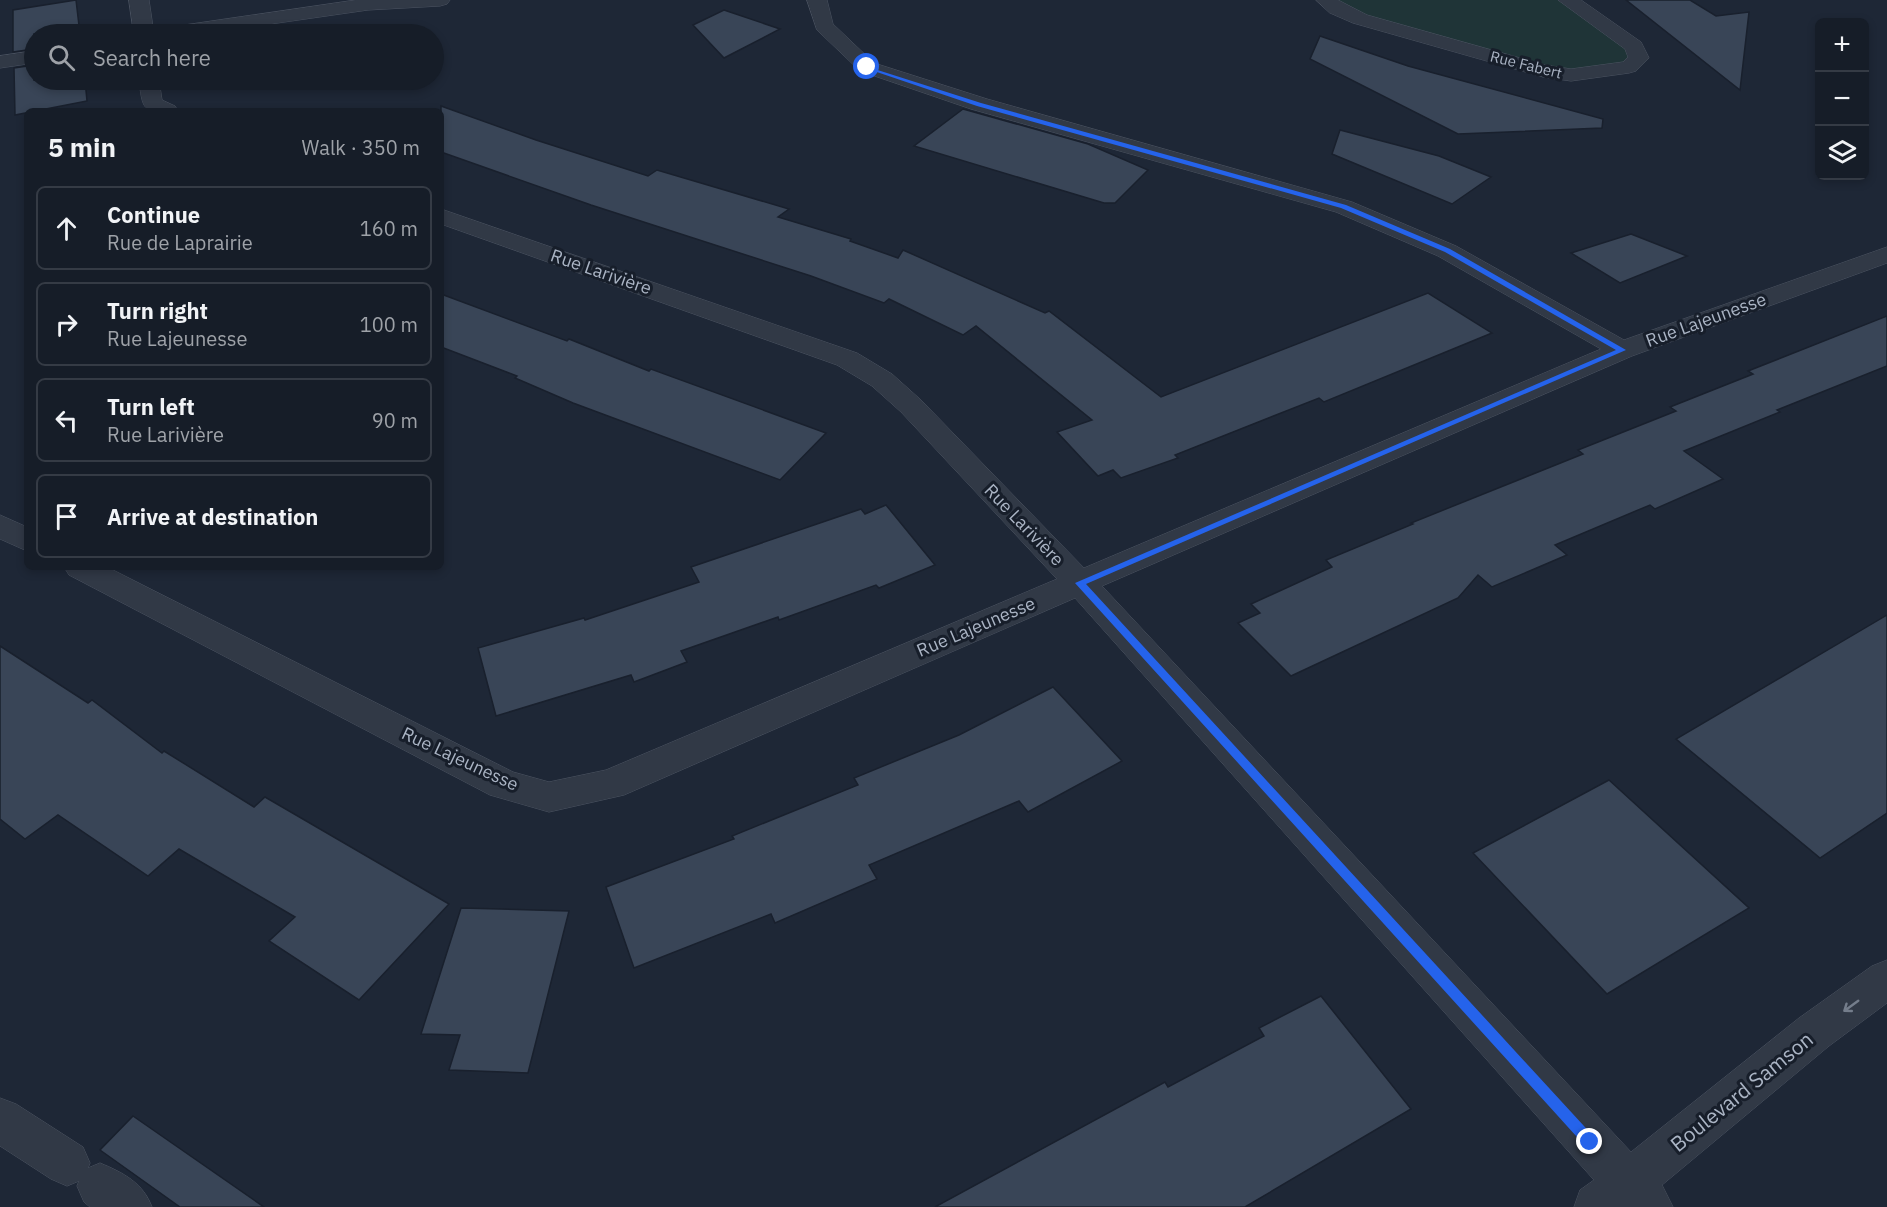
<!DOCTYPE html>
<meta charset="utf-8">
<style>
body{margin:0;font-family:"IBM Plex Sans",sans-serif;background:#1f2630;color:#f1f3f6}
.controls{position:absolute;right:18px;top:18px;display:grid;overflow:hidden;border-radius:9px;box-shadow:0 3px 9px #0003}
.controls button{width:54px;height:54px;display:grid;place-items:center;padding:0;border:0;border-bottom:2px solid #353b45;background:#161d28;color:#f1f3f6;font:30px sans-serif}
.stop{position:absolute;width:18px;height:18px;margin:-14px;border:4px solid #2563eb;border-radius:50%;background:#fff}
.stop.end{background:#2563eb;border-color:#fff;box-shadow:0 2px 6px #0008}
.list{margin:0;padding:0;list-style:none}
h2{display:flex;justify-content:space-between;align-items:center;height:78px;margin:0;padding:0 24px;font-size:26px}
h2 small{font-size:20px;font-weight:400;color:#9ea2a8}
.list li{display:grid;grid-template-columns:39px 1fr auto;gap:18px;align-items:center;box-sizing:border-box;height:84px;margin:0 12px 12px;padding:0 12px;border:2px solid #353b45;border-radius:9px}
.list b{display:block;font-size:22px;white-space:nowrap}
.list p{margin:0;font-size:20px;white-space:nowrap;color:#9ea2a8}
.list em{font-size:20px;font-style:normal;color:#9ea2a8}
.icon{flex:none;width:33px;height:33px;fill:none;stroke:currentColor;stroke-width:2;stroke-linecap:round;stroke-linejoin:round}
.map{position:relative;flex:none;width:1887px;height:1207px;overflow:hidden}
.search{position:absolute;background:#161d28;box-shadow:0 3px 9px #0003;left:24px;top:24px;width:420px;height:66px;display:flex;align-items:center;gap:15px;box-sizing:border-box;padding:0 21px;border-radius:33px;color:#9ea2a8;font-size:22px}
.panel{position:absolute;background:#161d28;box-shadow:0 3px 9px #0003;left:24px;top:108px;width:420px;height:462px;border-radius:9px}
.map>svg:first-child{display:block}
</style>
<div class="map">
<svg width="1887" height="1207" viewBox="0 0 1887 1207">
<rect width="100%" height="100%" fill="#1e2736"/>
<path fill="#1f3437" d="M 1326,0 L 1568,0 L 1634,46 L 1629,67 L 1571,75 L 1360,19 Z"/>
<g fill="#394557" stroke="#19202d" stroke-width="1.5">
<path d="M 76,0 L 80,34 L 34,34 L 34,49 L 13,52 L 13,10 Z"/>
<path d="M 1626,0 L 1690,0 L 1716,16 L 1749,12 L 1740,90 Z"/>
<path d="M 724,10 L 780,29 L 724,58 L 693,25 Z"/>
<path d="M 1320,36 L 1408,66 L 1603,119 L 1602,128 L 1458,134 L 1310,59 Z"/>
<path d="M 34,65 L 34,80 L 85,80 L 87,101 L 15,115 L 14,68 Z"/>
<path d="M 441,106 L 536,140 L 648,176 L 657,170 L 789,209 L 778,217 L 851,239 L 850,241 L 898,258 L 903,250 L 1045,313 L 1049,311 L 1161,397 L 1428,293 L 1492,333 L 1324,402 L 1319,398 L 1175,455 L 1178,458 L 1121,478 L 1113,470 L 1098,476 L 1057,432 L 1092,420 L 976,326 L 963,335 L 889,299 L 884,303 L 811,276 L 591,205 L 441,152 Z"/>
<path d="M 963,109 L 1088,144 L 1148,170 L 1115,203 L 1104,203 L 914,146 Z"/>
<path d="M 1340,130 L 1439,156 L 1491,177 L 1452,204 L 1332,154 Z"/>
<path d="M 1631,234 L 1687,256 L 1620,283 L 1571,253 Z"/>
<path d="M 441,294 L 567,341 L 569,339 L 649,371 L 651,369 L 826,433 L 780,480 L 573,403 L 515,378 L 517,376 L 441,347 Z"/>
<path d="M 1887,316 L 1887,366 L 1777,410 L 1780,412 L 1684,451 L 1723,479 L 1655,509 L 1650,505 L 1555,545 L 1567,555 L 1492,587 L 1478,575 L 1458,598 L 1291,676 L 1238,623 L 1260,613 L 1251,604 L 1332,567 L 1326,560 L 1413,524 L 1411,523 L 1583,454 L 1578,450 L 1676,411 L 1670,407 L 1753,374 L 1748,371 Z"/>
<path d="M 886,505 L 935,565 L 879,588 L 876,585 L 779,620 L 778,617 L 681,651 L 687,662 L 634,682 L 631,675 L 496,716 L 478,648 L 584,618 L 585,620 L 699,582 L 691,567 L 861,509 L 865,514 Z"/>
<path d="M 1887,615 L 1887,813 L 1820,858 L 1676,739 Z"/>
<path d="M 0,646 L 88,703 L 92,700 L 162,753 L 164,751 L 254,807 L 265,797 L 449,904 L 359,1000 L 269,941 L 295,917 L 179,849 L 148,876 L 58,815 L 25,839 L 0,819 Z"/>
<path d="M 1053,687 L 1122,761 L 1028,812 L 1019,801 L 869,865 L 877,879 L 775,923 L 771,914 L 634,968 L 606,887 L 734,839 L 732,836 L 858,785 L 854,778 L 959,735 Z"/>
<path d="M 1609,780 L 1749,908 L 1607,994 L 1473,853 Z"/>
<path d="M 461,908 L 569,911 L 528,1073 L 449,1070 L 460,1035 L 421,1034 Z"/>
<path d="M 1321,996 L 1411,1109 L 1245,1207 L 935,1207 L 1165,1082 L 1168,1087 L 1264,1036 L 1259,1028 Z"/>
<path d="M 133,1116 L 264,1207 L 180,1207 L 100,1150 Z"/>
</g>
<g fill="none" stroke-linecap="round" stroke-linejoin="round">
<g stroke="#4c5462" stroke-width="1">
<g id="minor">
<path d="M 129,0 L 149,0 L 154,34 L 134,34 Z"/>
<path d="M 356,0 L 450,0 L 447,4 L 440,6 L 368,10 L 201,34 L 154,34 L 157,30 L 164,28 Z"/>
<path d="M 807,0 L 827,0 L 833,24 L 874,63 L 987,99 L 1352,202 L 1456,246 L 1624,340 L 1887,247 L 1887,263 L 1632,356 L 1102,586 L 1631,1152 L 1799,1018 L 1872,966 L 1887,960 L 1887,1003 L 1829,1046 L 1662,1185 L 1673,1207 L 1574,1207 L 1580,1190 L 1594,1180 L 1075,598 L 624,795 L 549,812 L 490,795 L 69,575 L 64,567 L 107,567 L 513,772 L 549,782 L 606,770 L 1057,579 L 901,412 L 872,386 L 837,365 L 441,224 L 441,209 L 857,353 L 892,374 L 921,400 L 1084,568 L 1601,349 L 1438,256 L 1336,212 L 971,109 L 860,71 L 817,30 Z"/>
<path d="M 1316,0 L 1338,0 L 1367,15 L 1545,65 L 1571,69 L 1623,62 L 1628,57 L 1625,49 L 1558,0 L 1581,0 L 1641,42 L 1649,58 L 1636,71 L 1629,73 L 1571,81 L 1543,77 L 1353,23 L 1330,13 Z"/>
<path d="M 34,51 L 34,63 L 0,68 L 0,56 Z"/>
<path d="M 139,80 L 159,80 L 162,100 L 175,106 L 178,111 C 144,111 143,115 139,80 Z"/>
<path d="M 0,515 L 27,527 L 27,551 L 0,539 Z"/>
<path d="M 0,1098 L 16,1104 L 83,1147 L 90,1163 L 88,1168 L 100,1163 C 124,1173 143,1183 152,1207 L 90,1207 L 84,1202 L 77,1186 L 79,1181 L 67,1186 L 51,1179 L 0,1146 Z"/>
</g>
</g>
<use href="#minor" fill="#313946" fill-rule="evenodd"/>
</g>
<defs><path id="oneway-shaft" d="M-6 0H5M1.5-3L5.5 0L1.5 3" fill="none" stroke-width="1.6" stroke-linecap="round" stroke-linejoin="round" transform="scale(1.5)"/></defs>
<use stroke="#747d8b" href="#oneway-shaft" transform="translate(1851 1006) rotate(144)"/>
<path fill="#2563eb" d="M 865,66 L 981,103 L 1346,205 L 1450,249 L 1626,350 L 1086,584 L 1595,1138 L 1597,1142 L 1595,1147 L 1590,1149 L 1586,1147 L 1075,583 L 1616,350 L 1445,252 L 1341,208 L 977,106 L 865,68 Z"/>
<g text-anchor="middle" stroke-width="6" stroke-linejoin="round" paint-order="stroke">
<g font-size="15" fill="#aab4c4" stroke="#171e2a">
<text transform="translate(1526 65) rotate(14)" y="5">Rue Fabert</text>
</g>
<g font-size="18" fill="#aab4c4" stroke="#171e2a">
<text transform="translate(601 272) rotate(19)" y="6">Rue Larivière</text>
<text transform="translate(1706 320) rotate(-20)" y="6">Rue Lajeunesse</text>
<text transform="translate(1024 525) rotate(46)" y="6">Rue Larivière</text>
<text transform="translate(976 627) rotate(-23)" y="6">Rue Lajeunesse</text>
<text transform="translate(460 759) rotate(25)" y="6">Rue Lajeunesse</text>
</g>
<g font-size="21" fill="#aab4c4" stroke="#171e2a">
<text transform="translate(1742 1092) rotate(-39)" y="7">Boulevard Samson</text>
</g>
</g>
</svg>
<div class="controls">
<button>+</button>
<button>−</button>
<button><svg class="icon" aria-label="layers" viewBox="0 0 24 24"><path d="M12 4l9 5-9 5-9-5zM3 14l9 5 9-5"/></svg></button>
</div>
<div class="stop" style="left:867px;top:67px"></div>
<div class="stop end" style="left:1590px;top:1142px"></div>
<div class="search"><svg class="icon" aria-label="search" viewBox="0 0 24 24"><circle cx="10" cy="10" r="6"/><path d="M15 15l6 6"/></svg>Search here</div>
<section class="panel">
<h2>5 min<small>Walk · 350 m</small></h2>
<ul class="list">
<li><svg class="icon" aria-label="ahead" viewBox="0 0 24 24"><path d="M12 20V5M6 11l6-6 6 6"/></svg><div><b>Continue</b><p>Rue de Laprairie</p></div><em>160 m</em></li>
<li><svg class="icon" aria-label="right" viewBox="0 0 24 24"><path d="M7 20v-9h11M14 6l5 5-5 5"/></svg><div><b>Turn right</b><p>Rue Lajeunesse</p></div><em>100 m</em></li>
<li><svg class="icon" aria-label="left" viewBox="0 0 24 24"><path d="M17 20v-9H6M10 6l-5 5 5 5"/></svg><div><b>Turn left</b><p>Rue Larivière</p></div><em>90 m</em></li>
<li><svg class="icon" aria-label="arrive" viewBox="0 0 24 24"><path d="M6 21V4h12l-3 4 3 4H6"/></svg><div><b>Arrive at destination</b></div></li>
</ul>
</section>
</div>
